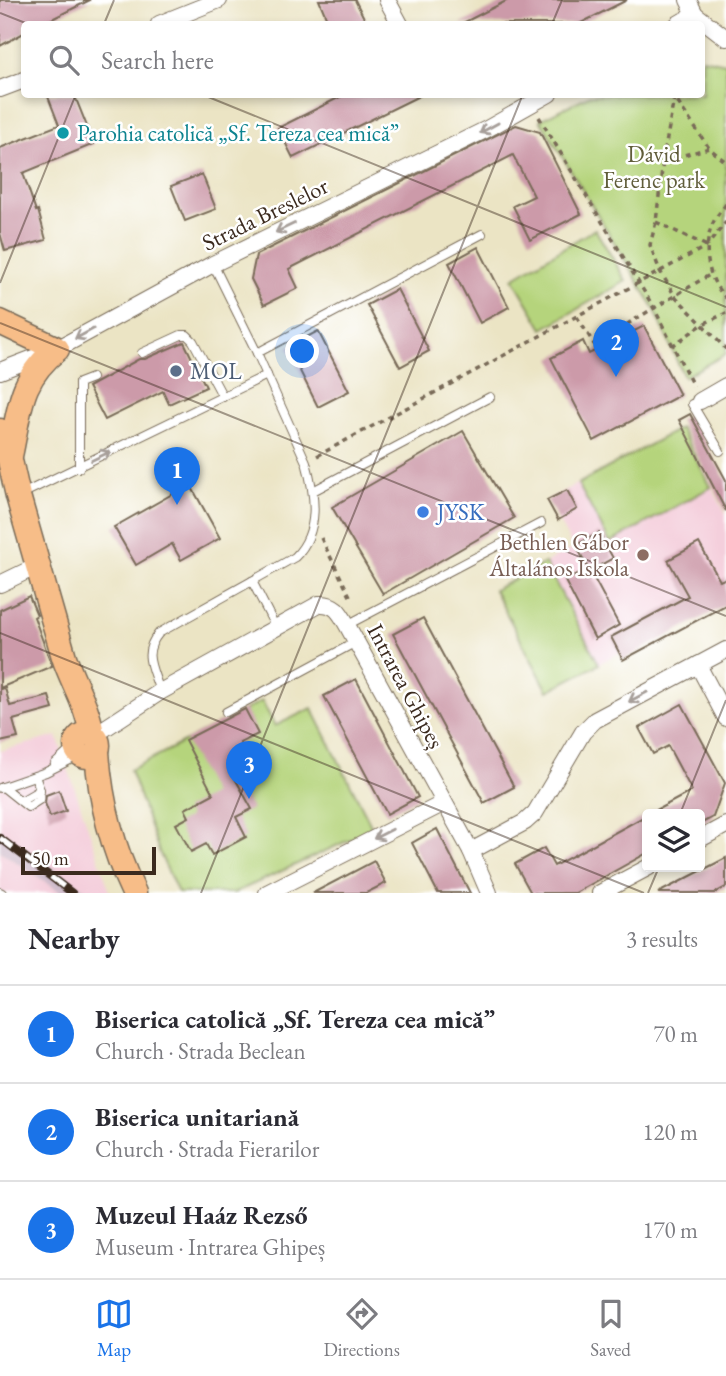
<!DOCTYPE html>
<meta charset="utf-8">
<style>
body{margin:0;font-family:"EB Garamond",serif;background:#f7f7f7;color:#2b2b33}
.controls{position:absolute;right:21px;bottom:21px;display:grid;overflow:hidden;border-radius:7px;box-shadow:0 4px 10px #0003}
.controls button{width:63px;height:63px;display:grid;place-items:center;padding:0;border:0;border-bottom:2px solid #e1e1e2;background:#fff;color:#2b2b33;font:35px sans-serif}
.scale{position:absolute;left:21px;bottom:18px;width:135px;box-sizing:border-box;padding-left:7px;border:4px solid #3b2a1e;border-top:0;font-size:19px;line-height:24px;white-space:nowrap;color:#3b2a1e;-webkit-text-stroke:5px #fff;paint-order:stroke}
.you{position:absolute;left:303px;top:352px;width:24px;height:24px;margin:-18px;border:5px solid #fff;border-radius:50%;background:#1a73e8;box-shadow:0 0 0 10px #1a73e833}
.badge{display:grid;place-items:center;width:46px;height:46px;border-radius:50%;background:#1a73e8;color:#fff;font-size:23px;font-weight:700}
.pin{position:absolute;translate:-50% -58px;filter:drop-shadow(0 2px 4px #0008)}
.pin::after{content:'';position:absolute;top:37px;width:24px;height:21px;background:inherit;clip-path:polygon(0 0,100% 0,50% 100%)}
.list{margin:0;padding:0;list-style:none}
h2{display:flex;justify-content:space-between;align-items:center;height:91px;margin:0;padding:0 28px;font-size:30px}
h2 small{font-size:23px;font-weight:400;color:#7c7c81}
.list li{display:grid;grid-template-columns:46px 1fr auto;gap:21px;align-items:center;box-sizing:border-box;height:98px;padding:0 28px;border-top:2px solid #e1e1e2}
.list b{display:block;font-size:26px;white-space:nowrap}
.list p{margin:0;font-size:23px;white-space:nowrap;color:#7c7c81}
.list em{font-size:23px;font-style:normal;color:#7c7c81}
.icon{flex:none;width:38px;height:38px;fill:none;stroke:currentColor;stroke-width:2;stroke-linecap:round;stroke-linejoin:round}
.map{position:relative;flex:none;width:726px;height:893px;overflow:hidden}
.search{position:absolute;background:#fff;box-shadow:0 4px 10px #0003;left:21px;right:21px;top:21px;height:77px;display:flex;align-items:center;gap:18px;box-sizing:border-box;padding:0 24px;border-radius:7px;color:#7c7c81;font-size:26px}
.sheet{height:385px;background:#fff}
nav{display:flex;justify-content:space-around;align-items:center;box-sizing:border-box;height:98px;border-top:2px solid #e1e1e2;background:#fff;font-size:19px;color:#7c7c81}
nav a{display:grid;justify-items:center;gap:4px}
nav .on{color:#1a73e8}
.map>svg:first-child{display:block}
</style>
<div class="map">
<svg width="726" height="893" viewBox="0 0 726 893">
<rect width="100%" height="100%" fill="#fff"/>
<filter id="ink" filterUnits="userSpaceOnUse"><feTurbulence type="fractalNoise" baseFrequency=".0143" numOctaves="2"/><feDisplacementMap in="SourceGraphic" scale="14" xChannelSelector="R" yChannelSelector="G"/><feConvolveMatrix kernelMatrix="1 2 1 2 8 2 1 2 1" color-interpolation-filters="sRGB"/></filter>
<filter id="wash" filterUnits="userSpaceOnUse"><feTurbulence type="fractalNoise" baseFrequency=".00686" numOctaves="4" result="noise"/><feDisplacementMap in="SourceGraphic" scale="28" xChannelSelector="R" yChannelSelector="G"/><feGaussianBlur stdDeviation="1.57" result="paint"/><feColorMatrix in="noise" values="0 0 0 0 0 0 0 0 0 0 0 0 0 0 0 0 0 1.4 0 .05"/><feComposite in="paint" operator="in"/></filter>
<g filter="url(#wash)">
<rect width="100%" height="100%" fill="#ebe4c4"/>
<g fill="#f4cfdc">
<path d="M 680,428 L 726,514 L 726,605 L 623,660 L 619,653 L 548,691 L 494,590 L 573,548 L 547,500 Z"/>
<path d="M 57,736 L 110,892 L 110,893 L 91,893 L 0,831 L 0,751 Z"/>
<path d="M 0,851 L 62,893 L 0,893 Z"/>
</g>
<path fill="#d0bdcc" d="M 0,831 L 91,893 L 62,893 L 0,851 Z"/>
<g fill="#b5d47b" stroke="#787f4c" stroke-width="2">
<path d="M 702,58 L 726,63 L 726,354 L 684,377 L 654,308 L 540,120 L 590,95 L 702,94 Z"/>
<path d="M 595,229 L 626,281 L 543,329 L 513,278 Z"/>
<path d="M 680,428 L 711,487 L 610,543 L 578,484 Z"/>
<path d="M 545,563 L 599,664 L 548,691 L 494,590 Z"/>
<path d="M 262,701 L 275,726 L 312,708 L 373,829 L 234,893 L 178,893 L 160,854 L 130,770 Z"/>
</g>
<g id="blocks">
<g fill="#cc9aa9">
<path d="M 0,0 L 90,0 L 42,24 L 24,24 L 24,33 L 0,46 Z"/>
<path d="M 319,0 L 355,0 L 367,24 L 329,24 Z"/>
<path d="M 508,0 L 627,0 L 579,24 L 461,24 Z"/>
<path d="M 47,94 L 74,94 L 94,144 L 23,173 L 36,211 L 38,210 L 46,240 L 5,251 L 0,233 L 0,148 L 59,125 Z"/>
<path d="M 346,94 L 423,94 L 293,158 L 278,128 Z"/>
<path d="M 516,125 L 540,132 L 581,214 L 530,240 L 513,206 L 534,196 L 513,155 L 289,269 L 298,288 L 264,305 L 251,279 L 256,255 Z"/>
<path d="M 202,174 L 216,209 L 185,221 L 171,186 Z"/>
<path d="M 478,247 L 509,307 L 480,323 L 449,263 Z"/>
<path d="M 397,289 L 429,351 L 400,367 L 367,305 Z"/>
<path d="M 644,326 L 680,395 L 594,441 L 551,358 L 583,341 L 589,354 Z"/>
<path d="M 318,331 L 349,391 L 318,407 L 288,347 Z"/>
<path d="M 184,342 L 206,387 L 169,404 L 163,391 L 105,420 L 88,387 L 139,359 L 145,359 Z"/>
<path d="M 690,414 L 726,480 L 726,511 L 679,420 Z"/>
<path d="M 463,431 L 514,518 L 383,594 L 332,507 Z"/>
<path d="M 190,484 L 220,538 L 181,560 L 172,544 L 136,565 L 114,527 Z"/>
<path d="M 567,490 L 577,509 L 558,520 L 547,500 Z"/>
<path d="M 599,533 L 613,558 L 590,571 L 619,625 L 595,639 L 565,581 L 588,568 L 576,545 Z"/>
<path d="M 699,543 L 720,581 L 726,578 L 726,605 L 623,660 L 611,637 L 688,596 L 668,560 Z"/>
<path d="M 29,596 L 37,615 L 34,617 L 52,666 L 0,688 L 0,610 Z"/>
<path d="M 423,618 L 514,787 L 484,803 L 393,634 Z"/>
<path d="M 356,679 L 418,797 L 387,814 L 324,696 Z"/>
<path d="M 5,688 L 10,706 L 49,696 L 53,709 L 13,720 L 18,738 L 0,742 L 0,689 Z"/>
<path d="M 682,704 L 725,783 L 713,817 L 700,824 L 700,814 L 649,814 L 692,791 L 668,746 L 653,754 L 639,728 Z"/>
<path d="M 245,709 L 258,734 L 240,743 L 251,765 L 233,775 L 252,809 L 236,817 L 246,837 L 212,855 L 206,844 L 191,852 L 176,824 L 189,817 L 185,809 L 213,794 L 185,740 Z"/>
<path d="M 59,790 L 66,811 L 50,817 L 45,803 L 46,795 Z"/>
<path d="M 647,815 L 647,853 L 575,893 L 531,893 L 515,864 L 544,848 L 554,866 Z"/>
<path d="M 437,829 L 470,893 L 438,893 L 412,843 Z"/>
<path d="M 726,858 L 726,887 L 715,893 L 658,893 Z"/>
<path d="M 374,861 L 386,883 L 366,893 L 313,893 Z"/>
</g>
</g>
</g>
<g filter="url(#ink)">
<use href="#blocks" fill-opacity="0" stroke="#796b58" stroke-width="2"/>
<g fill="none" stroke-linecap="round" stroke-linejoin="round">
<g stroke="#796b58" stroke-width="10">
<g id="service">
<path d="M 213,264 L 257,353 L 482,234"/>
<path d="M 142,353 L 181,335 L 187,335 L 193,341 L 223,397"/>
<path d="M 700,401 L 692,404 L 720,451"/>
<path d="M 79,468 L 79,383 L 92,378"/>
<path d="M 313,491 L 490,397"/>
<path d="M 20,495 L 267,375"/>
<path d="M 252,581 L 276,628"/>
<path d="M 347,625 L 541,523"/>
<path d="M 160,692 C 153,668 141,654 159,633 L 295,557 C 321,531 315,494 306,462 L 257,353"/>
<path d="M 226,712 L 356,642"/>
<path d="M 55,764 L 76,745"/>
<path d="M 3,787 L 28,807 L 39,800 L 40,790 L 35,776"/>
<path d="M 0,788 L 46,772 L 80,755"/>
<path d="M 21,801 L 40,790"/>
<path d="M 0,892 L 2,893"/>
</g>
</g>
<g stroke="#796b58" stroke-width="18">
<g id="minor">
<path d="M 387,0 L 400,24"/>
<path d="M 688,0 L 695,14 L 726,38"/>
<path d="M 159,24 L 219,0"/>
<path d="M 678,24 L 695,14"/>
<path d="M 0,89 L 24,80"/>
<path d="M 0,371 L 57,349 L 213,264 L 487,129 L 549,94"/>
<path d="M 700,401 L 726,386"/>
<path d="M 0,584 L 37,566"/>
<path d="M 698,665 L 726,718"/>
<path d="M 93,736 L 160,692 L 319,604 C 335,603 340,612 347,625 L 471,851 L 489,893"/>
<path d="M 700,839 L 726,825"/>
<path d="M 471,851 L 525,822 L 535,813 L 583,732 L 595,720 L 726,650"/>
<path d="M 267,893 L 444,803"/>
<path d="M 600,893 L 649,867"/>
</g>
</g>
<g stroke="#796b58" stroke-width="27">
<g id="primary">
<path d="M 0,322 L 57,349 C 18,380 20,410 10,456"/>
<path d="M 0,431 L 9,456 L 18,496 L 64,657 C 73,684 88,706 92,735"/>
<circle cx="87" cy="745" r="11"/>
<path d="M 97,751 C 100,800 113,849 134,893"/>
</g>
</g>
<g stroke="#796b58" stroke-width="3.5" stroke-dasharray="5 5" stroke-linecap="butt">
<path d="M 672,94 L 709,148 L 726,162"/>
<path d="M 539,117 L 654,308 L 693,386"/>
<path d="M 709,148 L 663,161 L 656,222 L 650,245 L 660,271 L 675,296 L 726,349"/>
<path d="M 663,161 L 674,98"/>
<path d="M 726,204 C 722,210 716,216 713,223 C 702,247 707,280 726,298"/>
<path d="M 656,222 L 707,246"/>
<path d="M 577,317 L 594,344 L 711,274"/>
<path d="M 672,346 L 703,324 L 726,313"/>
<path d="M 317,456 L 707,246 L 726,222"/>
<path d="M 321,538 L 352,600"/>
</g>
<use href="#service" stroke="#fff" stroke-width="8"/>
<use href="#minor" stroke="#fff" stroke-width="16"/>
<use href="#primary" stroke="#f7bd88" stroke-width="24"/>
<g stroke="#3b2a1e" stroke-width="8">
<path id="rail" d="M 0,838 L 72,893"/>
</g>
<use href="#rail" stroke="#fff" stroke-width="5" stroke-dasharray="16" stroke-linecap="butt"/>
</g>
<defs><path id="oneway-shaft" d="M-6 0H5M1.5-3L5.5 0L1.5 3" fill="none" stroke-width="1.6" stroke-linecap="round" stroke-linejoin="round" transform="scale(1.75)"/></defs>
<g stroke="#a79f9a">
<use href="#oneway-shaft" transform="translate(489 128) rotate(151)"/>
<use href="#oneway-shaft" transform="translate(285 228) rotate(154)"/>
<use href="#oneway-shaft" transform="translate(84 334) rotate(151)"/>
<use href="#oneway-shaft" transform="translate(101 456) rotate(-26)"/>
<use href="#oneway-shaft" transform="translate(638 697) rotate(152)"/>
<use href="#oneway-shaft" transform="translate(383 834) rotate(153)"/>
</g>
</g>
<path fill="none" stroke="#3b2a1e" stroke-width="2" stroke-opacity="0.45" d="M 0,13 L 28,24M 104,24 L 114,0M 552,24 L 562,0M 201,94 L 726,307M 0,283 L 76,94M 0,323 L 726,616M 0,633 L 644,893M 680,814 L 726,700M 201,893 L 523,94M 648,893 L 659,867"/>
<circle fill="#0f9aa8" stroke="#fff" stroke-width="2.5" cx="63" cy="133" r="7"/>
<circle fill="#5c6f8a" stroke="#fff" stroke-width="2.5" cx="176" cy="371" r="7"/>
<circle fill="#3f7fe0" stroke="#fff" stroke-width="2.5" cx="423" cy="512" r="7"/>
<circle fill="#8d6e63" stroke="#fff" stroke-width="2.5" cx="643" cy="555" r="7"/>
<g text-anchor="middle" stroke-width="5" stroke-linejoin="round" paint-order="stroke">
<g font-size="23" fill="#0d838f" stroke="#fff" text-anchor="start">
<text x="77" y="141">Parohia catolică „Sf. Tereza cea mică”</text>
</g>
<g font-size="23" fill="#605d3a" stroke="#fff">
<text x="654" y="162">Dávid<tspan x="654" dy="26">Ferenc park</tspan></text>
</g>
<g font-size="23" fill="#3b2a1e" stroke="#fff">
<text transform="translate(265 214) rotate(-26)" y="8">Strada Breslelor</text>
<text transform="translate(406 686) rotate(62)" y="8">Intrarea Ghipeș</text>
</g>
<g font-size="23" fill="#4e5e75" stroke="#fff" text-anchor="start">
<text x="190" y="379">MOL</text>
</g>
<g font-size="23" fill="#366cbe" stroke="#fff" text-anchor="start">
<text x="437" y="520">JYSK</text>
</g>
<g font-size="23" fill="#785e54" stroke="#fff" text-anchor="end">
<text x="629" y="550">Bethlen Gábor<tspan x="629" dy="26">Általános Iskola</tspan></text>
</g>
</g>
</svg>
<div class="controls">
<button><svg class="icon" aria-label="layers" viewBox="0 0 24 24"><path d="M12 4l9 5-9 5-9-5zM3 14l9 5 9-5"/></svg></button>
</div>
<div class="scale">50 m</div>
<div class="you"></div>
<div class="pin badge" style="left:177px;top:505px">1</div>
<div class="pin badge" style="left:616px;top:377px">2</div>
<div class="pin badge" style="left:249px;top:799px">3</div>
<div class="search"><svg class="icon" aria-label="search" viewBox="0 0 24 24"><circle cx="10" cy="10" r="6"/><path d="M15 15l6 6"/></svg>Search here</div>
</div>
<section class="sheet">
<h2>Nearby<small>3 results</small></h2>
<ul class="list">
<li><span class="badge">1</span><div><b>Biserica catolică „Sf. Tereza cea mică”</b><p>Church · Strada Beclean</p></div><em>70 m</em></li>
<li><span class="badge">2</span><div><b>Biserica unitariană</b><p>Church · Strada Fierarilor</p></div><em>120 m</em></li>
<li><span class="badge">3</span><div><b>Muzeul Haáz Rezső</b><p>Museum · Intrarea Ghipeș</p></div><em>170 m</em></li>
</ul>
</section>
<nav>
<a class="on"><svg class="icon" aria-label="map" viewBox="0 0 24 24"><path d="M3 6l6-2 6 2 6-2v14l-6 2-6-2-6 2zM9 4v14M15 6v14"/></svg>Map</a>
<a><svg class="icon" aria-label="directions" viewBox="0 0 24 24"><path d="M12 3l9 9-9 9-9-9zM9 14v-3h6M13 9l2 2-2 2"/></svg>Directions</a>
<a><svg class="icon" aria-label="saved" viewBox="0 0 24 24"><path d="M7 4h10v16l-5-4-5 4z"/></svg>Saved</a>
</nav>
